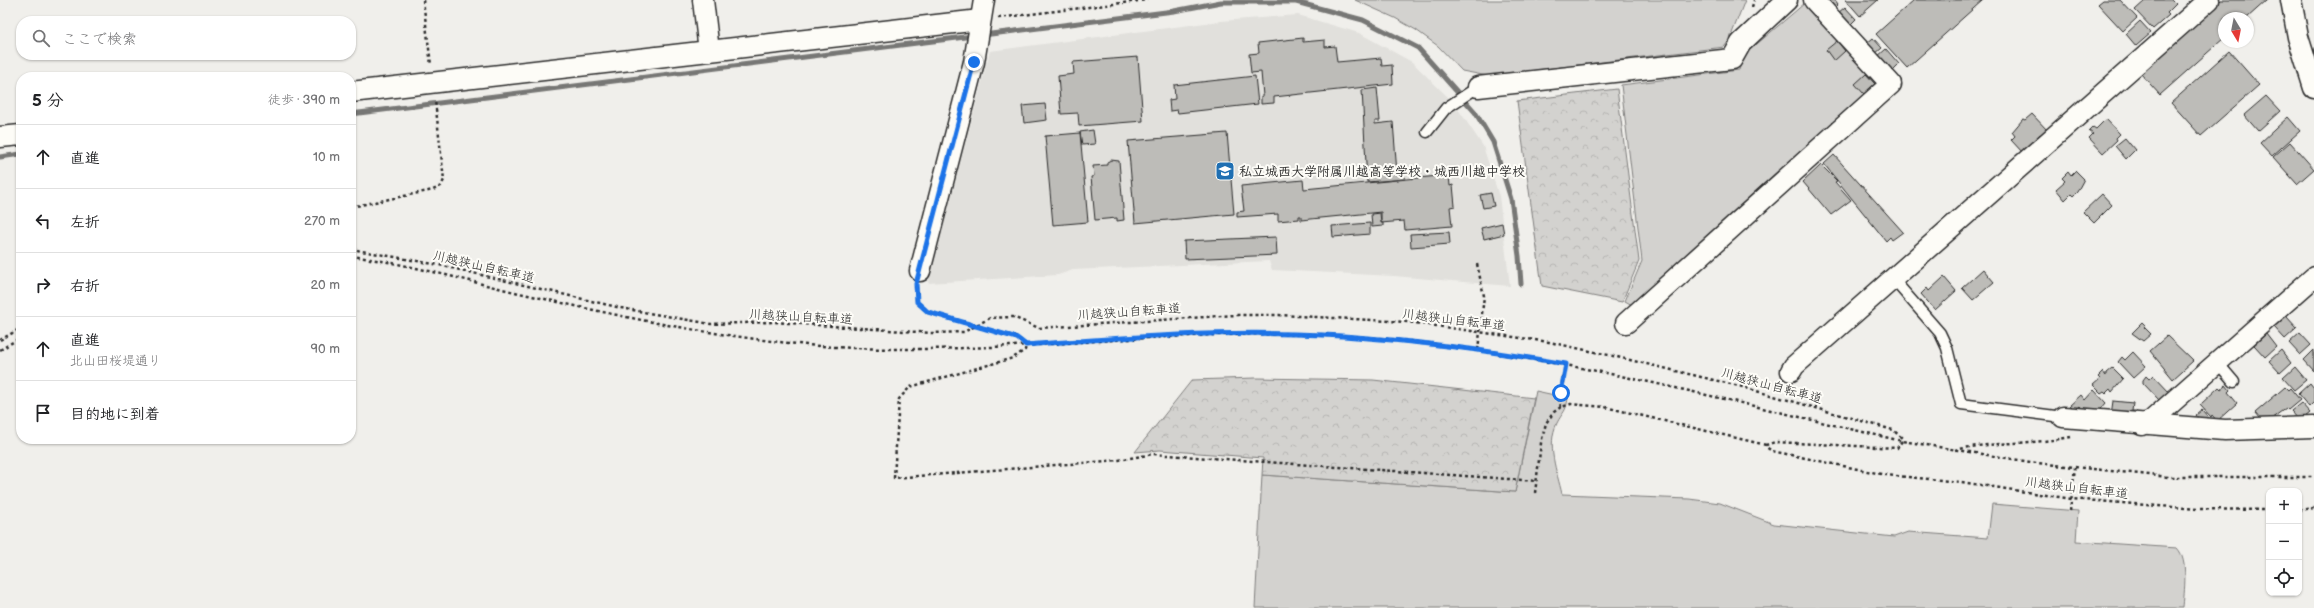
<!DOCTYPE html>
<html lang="ja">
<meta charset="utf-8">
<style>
body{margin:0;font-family:"Balsamiq Sans","Klee One",sans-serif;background:#f2f2f2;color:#202124}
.controls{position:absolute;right:12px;bottom:12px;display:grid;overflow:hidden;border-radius:8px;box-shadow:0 1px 3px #0004}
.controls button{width:36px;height:36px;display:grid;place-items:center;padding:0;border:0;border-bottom:1px solid #e0e0e0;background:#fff;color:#202124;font:20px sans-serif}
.compass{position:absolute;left:2218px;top:12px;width:36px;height:36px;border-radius:50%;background:#fff;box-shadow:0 1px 3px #0004;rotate:170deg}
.stop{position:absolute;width:12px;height:12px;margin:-9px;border:3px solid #1a73e8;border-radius:50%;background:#fff}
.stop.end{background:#1a73e8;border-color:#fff;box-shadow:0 1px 4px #0008}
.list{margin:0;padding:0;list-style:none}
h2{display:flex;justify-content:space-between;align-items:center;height:52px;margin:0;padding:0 16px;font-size:17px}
h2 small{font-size:13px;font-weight:400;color:#757577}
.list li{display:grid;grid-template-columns:26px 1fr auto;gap:12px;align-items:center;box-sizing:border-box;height:64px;padding:0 16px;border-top:1px solid #e0e0e0}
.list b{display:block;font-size:15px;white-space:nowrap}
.list p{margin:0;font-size:13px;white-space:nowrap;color:#757577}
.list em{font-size:13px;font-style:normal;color:#757577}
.icon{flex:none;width:22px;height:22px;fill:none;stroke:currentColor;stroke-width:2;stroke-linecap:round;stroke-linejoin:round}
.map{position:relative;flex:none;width:2314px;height:608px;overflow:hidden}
.search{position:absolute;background:#fff;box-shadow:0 1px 3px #0004;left:16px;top:16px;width:340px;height:44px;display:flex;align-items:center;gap:10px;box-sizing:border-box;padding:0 14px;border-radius:16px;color:#757577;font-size:15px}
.panel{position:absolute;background:#fff;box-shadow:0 1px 3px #0004;left:16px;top:72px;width:340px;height:372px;border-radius:16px}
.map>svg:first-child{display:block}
</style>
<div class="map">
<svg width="2314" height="608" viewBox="0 0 2314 608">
<defs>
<pattern id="forest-crowns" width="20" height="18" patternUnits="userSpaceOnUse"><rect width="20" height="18" fill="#d3d2cf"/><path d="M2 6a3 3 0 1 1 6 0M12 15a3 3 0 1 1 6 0" fill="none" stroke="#b5b4b2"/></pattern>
</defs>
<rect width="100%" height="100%" fill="#f0efeb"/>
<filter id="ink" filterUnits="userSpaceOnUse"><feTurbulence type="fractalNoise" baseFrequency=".025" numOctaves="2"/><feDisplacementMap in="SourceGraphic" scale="8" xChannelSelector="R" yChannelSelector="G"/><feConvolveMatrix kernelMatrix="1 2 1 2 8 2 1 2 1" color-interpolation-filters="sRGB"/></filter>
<g filter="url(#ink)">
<path fill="#e1e0dc" d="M 1298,15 L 1359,33 L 1412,62 L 1454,103 L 1483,146 L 1499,196 L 1510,286 L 1394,276 L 1272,270 L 1269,261 L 1073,270 L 1058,275 L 928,283 L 990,51 L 1221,21 Z"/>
<g fill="#d3d2cf" stroke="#7f7e7d">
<path d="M 1355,0 L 1745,0 L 1729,41 L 1724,47 L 1488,76 L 1462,71 L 1438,46 L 1416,30 L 1395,18 Z"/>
<path d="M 1805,3 L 1879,81 L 1880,87 L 1634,306 L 1625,301 L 1642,261 L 1621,85 L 1739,70 L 1744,55 Z"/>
<path d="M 1536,391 L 1568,398 C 1566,413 1563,411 1557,423 C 1546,445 1557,472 1562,494 L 1689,499 L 1720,503 L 1774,524 L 1894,537 L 1908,532 L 1988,538 L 1992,504 L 2078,511 L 2076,541 L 2177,548 C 2189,560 2184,592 2183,608 L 1255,608 L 1262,475 L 1515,492 Z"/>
</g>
<g fill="url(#forest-crowns)" stroke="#7f7e7d">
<path d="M 1617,89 L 1639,261 L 1622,302 L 1542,286 L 1517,101 Z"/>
<path d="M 1255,378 L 1373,380 L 1534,398 L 1515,492 L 1262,475 L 1263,458 L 1160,450 L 1135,452 L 1192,380 Z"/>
</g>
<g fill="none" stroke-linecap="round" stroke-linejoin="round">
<g stroke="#777775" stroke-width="5">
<path d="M 983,35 L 1174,11 L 1221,2 L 1296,2 L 1363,20 L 1418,48 L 1475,112 L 1493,142 L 1511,199 L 1519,256 L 1521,284"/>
<path d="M 351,114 L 973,36"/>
<path d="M 0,157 L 21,154"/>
</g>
</g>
<g fill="#bdbcb8" stroke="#2b2b2b">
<path d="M 1825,0 L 1835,0 L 1838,4 L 1833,9 Z"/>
<path d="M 1846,0 L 1878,0 L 1860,16 Z"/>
<path d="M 1914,0 L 1983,0 L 1907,68 L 1876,34 Z"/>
<path d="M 2103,0 L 2120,0 L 2137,18 L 2123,31 L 2098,4 Z"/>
<path d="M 2146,0 L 2172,0 L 2176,4 L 2167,13 L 2169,15 L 2153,29 L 2135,10 Z"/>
<path d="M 2221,0 L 2267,0 L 2247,18 L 2224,18 L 2224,38 L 2160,95 L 2140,73 Z"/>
<path d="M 1845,7 L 1856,19 L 1850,25 L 1838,13 Z"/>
<path d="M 2140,21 L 2151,33 L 2136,46 L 2126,34 Z"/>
<path d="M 1303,38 L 1303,42 L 1325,40 L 1325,47 L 1335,46 L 1337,62 L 1381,58 L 1382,66 L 1392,65 L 1393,84 L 1274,97 L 1274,103 L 1261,104 L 1261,96 L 1263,96 L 1261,72 L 1251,73 L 1249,54 L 1259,53 L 1258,43 Z"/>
<path d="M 1873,38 L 1882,48 L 1875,54 L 1866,44 Z"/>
<path d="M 1837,41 L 1845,51 L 1834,61 L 1826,50 Z"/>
<path d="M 1886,49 L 1899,64 L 1891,72 L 1877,57 Z"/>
<path d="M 2229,51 L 2259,85 L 2201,136 L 2171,103 Z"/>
<path d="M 1138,57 L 1143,121 L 1079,126 L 1078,113 L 1061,114 L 1058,76 L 1074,74 L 1073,62 Z"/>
<path d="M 1866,74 L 1875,84 L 1864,94 L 1855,84 Z"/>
<path d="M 1255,76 L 1258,104 L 1178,113 L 1177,110 L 1170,111 L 1169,100 L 1175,99 L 1174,85 Z"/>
<path d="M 1377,88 L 1380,121 L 1375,121 L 1375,124 L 1393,122 L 1397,173 L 1400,172 L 1406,179 L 1367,182 L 1362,90 Z"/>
<path d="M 2266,96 L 2280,111 L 2258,131 L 2244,115 Z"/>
<path d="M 1045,104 L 1047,120 L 1024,123 L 1022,106 Z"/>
<path d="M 2032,114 L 2048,131 L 2042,137 L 2040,134 L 2023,153 L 2011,140 L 2015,136 L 2012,132 L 2023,119 L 2025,120 Z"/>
<path d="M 2288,117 L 2300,131 L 2272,156 L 2260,143 Z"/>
<path d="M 2106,119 L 2120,134 L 2116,138 L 2117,140 L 2103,153 L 2089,138 L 2093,134 L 2089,131 L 2093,127 L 2096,129 Z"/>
<path d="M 1093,130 L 1095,144 L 1082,145 L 1080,132 Z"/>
<path d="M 1080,133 L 1088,222 L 1053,225 L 1045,136 Z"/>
<path d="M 1227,133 L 1234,214 L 1135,223 L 1128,141 Z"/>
<path d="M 2125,138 L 2135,150 L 2126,159 L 2115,146 Z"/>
<path d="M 2290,142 L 2314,169 L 2297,184 L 2273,157 Z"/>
<path d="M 1834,155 L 1903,232 L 1892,240 L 1890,237 L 1886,241 L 1824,164 Z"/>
<path d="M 1111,160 L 1119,161 L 1124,220 L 1117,221 L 1117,218 L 1095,220 L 1091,177 L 1094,176 L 1093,166 L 1107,165 L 1107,162 Z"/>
<path d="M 1821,165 L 1837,181 L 1835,182 L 1851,200 L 1831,215 L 1803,182 Z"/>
<path d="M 2076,171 L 2084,179 L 2077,192 L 2073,196 L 2071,194 L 2065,200 L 2056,189 L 2065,181 L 2062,178 L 2068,172 L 2071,176 Z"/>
<path d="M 1449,175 L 1450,186 L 1453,185 L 1455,206 L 1450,207 L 1452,226 L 1405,230 L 1404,221 L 1381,223 L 1381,212 L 1301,220 L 1301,216 L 1299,216 L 1299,219 L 1278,221 L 1278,214 L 1237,217 L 1237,212 L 1244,211 L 1241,186 L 1303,180 L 1304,189 Z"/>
<path d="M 1491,193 L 1494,206 L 1483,208 L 1480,195 Z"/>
<path d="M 2102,194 L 2112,205 L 2094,223 L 2083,212 Z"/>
<path d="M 1380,213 L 1381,223 L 1383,223 L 1383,226 L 1372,227 L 1371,214 Z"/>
<path d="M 1370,223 L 1370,234 L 1333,237 L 1332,226 Z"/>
<path d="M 1502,223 L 1504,234 L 1484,239 L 1481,228 Z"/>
<path d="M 1449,232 L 1450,244 L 1411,247 L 1410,234 Z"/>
<path d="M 1276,237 L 1277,255 L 1185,259 L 1184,241 Z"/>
<path d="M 1983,269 L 1994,282 L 1973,300 L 1962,288 Z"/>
<path d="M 1944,277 L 1956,291 L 1935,310 L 1921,294 L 1927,288 L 1929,291 Z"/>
<path d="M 2286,316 L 2297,328 L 2285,339 L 2274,327 Z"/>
<path d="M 2143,322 L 2146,325 L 2144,327 L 2151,334 L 2143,341 L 2132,333 Z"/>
<path d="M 2300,333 L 2311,345 L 2300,355 L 2289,343 Z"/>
<path d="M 2266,334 L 2276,347 L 2265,357 L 2254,345 Z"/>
<path d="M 2167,336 L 2193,361 L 2173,379 L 2150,351 Z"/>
<path d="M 2281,350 L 2291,363 L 2280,373 L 2269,361 Z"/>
<path d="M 2314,350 L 2314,371 L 2304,360 Z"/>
<path d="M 2133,352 L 2146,366 L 2133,378 L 2118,362 L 2122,357 L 2125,360 Z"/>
<path d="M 2295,367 L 2306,380 L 2294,390 L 2283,378 Z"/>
<path d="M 2112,368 L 2123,379 L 2112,392 L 2110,389 L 2106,393 L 2104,391 L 2101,393 L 2093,385 L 2100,379 L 2098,377 L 2103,372 L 2106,376 L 2106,373 Z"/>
<path d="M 2153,375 L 2170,393 L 2159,400 L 2143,383 L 2143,380 L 2146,376 L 2149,379 Z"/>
<path d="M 2310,383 L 2314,388 L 2314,402 L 2309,407 L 2298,394 Z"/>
<path d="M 2226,385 L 2230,390 L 2228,392 L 2237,403 L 2217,421 L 2212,415 L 2211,417 L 2200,405 L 2219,387 L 2221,389 Z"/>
<path d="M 2285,387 L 2288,390 L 2290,388 L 2300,400 L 2288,410 L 2286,408 L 2264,424 L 2255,413 Z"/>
<path d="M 2094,390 L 2106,403 L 2096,415 L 2087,414 L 2080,406 L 2074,411 L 2069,406 L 2081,395 L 2085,400 Z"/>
<path d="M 2113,401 L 2133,403 L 2132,411 L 2136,411 L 2136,418 L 2111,415 Z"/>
<path d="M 2301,403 L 2310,413 L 2300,421 L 2291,411 Z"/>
<path d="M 2202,410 L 2209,418 L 2203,424 L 2196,415 Z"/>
</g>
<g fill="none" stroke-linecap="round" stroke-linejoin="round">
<g stroke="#2b2b2b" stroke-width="13">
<g id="lane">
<path d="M 1427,132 L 1446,108 L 1478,87"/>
<path d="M 1893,279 L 1940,333 L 1947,348 L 1961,404 L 2063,417"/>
<path d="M 2217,362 L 2234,382"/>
</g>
</g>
<g stroke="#2b2b2b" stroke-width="23">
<g id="street">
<path d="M 703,0 L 709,51"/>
<path d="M 2291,0 L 2298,37 L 2314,88"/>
<path d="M 1478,87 L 1732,59 L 1741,43 L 1787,0"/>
<path d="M 351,92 L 980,20"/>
<path d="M 0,137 L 21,135"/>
<path d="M 920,271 L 974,62 L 984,0"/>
<path d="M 1626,323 L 1891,84 L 1814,0"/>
<path d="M 1791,371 L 1794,366 L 2209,0"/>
<path d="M 2063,417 L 2225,430 L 2314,427"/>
<path d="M 2142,425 L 2151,421 L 2314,277"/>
</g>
</g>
<g stroke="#2b2b2b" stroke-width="2.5" stroke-dasharray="3 3" stroke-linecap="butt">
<path d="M 423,0 L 431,65"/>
<path d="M 1752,7 L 1754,0"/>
<path d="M 998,18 L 1147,0"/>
<path d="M 351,207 L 433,190 L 441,186 L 444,180 L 435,100"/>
<path d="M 351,249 L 439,265 L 621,308 L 711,324 L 774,322 L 932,333 L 964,332 L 990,318 L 1013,317 L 1039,328 L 1236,315 L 1279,315 L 1408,322 L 1549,342 L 1613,356 L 1739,386 L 1893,430 L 1902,438 L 1902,441"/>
<path d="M 351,256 C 411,264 470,282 528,295 C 620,317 714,336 808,345 C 979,360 1149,328 1321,335 C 1518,343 1710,397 1902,441 L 2037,463 L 2168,477 L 2314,477"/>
<path d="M 1477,264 L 1484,296 L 1478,350"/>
<path d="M 916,286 L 917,302 L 928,312 L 1017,338 L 1026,345 L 1025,350 L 1013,358 L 910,387 L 899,399 L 894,478 L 1119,460 L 1153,454 L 1537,481"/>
<path d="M 0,340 L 21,328"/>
<path d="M 0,350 L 21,337"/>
<path d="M 1561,407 L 1559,400 L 1566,364"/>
<path d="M 1902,441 L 1897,448 L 1775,442 L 1766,445 L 1766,447 L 1772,451 L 1886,475 L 1961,482 L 2072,499 L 2197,509 L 2269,510"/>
<path d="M 1955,450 C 1993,441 2032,445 2071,437"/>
<path d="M 1535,493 L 1541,443 L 1546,423 L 1554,412 L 1561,407 L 1571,404 L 1605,407 L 1766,445"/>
<path d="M 2299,510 L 2314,508"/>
<path d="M 2070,511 L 2075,467"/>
</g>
<use href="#lane" stroke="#fdfcf7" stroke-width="10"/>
<use href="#street" stroke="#fdfcf7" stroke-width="20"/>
</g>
</g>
<g fill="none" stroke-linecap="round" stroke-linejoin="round" filter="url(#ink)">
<path stroke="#1a73e8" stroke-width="5" d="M 974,62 L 916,284 L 917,302 L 928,312 L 1017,338 L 1026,345 C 1124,337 1225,330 1323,335 C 1404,339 1486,350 1566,364 L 1561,393"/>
</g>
<defs>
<g id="school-square" transform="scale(1)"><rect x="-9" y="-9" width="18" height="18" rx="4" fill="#1f6fb2" stroke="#fdfcf7"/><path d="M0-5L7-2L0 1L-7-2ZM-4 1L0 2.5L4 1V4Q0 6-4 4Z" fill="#fff"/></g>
</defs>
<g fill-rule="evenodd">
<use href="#school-square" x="1225" y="171"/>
</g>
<g text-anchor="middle" stroke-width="4" stroke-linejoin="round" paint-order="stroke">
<g font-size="13" font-weight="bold" fill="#2b2b2b" stroke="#fdfcf7" text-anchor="start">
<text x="1239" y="176">私立城西大学附属川越高等学校・城西川越中学校</text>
</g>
<g font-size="13" fill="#2b2b2b" stroke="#fdfcf7">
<text transform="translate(484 266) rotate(13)" y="5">川越狭山自転車道</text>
<text transform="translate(1129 311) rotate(-4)" y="5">川越狭山自転車道</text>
<text transform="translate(801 316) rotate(3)" y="5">川越狭山自転車道</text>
<text transform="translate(1454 319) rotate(7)" y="5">川越狭山自転車道</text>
<text transform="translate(1772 385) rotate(15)" y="5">川越狭山自転車道</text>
<text transform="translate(2077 487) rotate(7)" y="5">川越狭山自転車道</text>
</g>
</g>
</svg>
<div class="controls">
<button>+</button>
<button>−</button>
<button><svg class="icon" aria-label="locate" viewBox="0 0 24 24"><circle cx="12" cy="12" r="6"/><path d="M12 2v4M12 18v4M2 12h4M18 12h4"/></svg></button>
</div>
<svg class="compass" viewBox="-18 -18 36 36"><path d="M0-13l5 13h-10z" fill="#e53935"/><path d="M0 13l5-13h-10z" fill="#757577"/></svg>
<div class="stop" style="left:1561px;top:393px"></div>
<div class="stop end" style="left:974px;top:62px"></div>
<div class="search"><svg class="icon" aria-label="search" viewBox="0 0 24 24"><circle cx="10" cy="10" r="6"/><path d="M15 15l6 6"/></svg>ここで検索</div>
<section class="panel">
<h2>5 分<small>徒歩 · 390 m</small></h2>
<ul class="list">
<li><svg class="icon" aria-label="ahead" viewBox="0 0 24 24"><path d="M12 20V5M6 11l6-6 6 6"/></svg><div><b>直進</b></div><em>10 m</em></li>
<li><svg class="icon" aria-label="left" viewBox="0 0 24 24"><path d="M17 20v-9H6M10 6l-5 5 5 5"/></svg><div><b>左折</b></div><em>270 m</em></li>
<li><svg class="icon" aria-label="right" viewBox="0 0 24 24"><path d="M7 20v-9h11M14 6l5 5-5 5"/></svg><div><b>右折</b></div><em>20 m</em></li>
<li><svg class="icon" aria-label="ahead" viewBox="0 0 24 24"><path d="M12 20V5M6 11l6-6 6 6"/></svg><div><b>直進</b><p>北山田桜堤通り</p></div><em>90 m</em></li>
<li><svg class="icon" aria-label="arrive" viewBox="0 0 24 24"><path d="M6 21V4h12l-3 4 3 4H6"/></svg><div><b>目的地に到着</b></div></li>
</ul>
</section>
</div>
